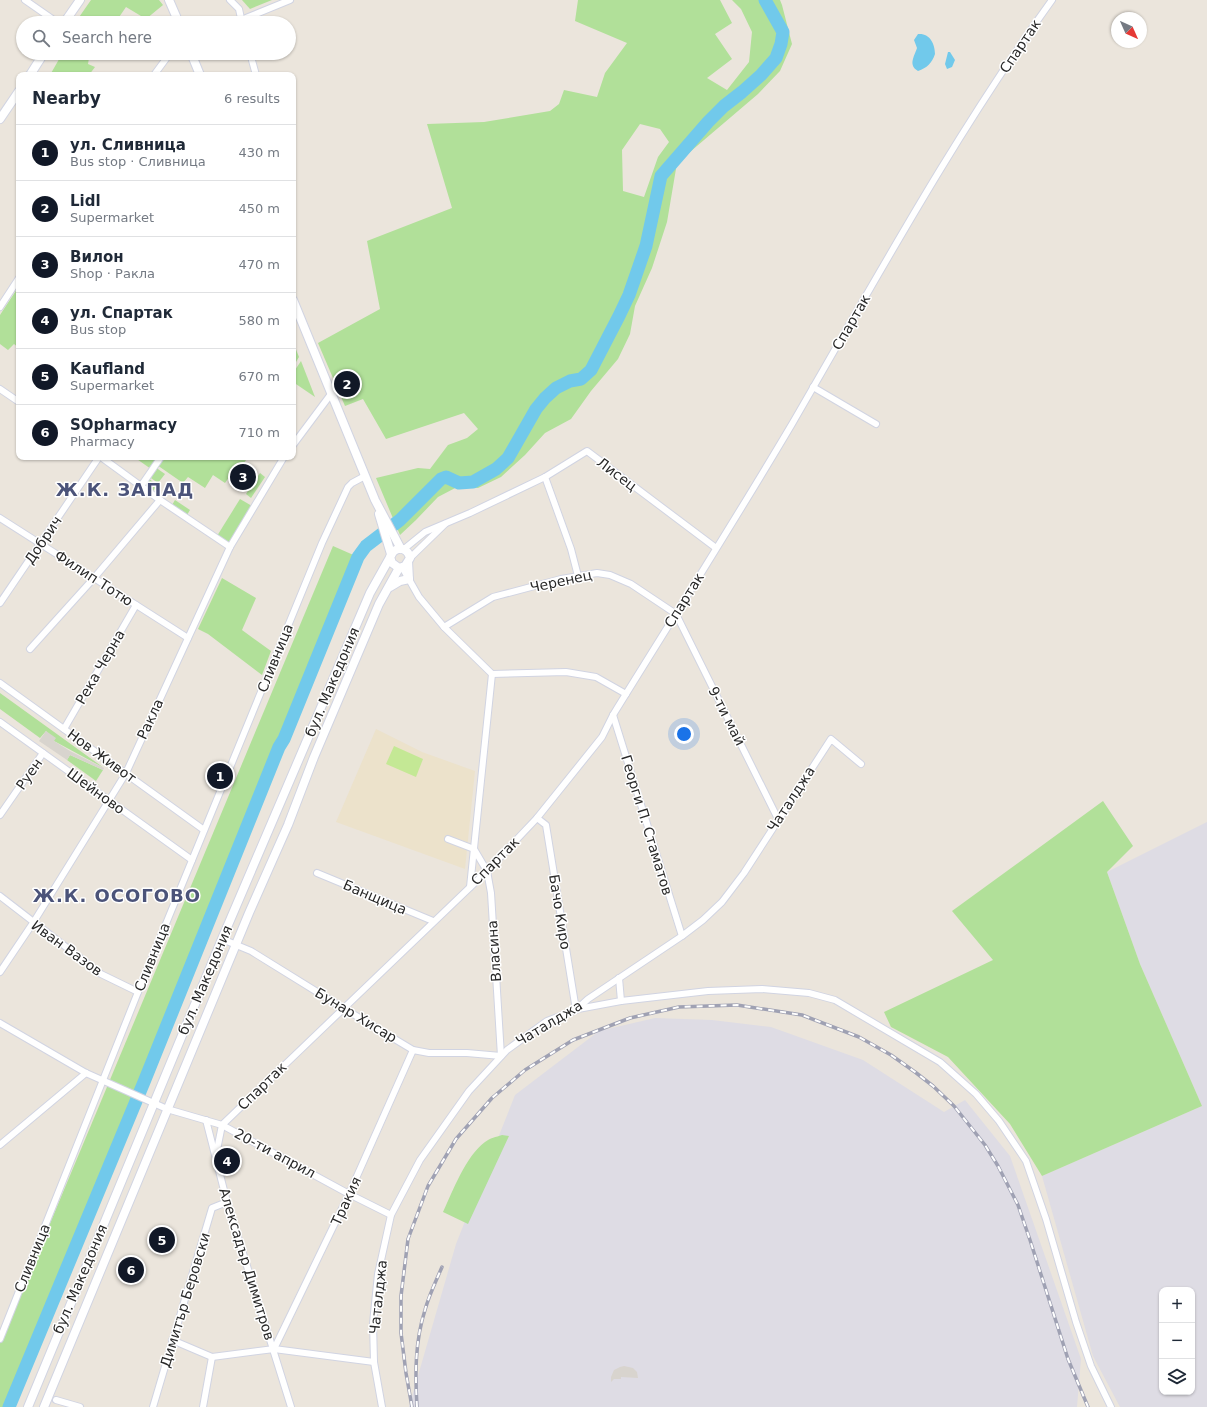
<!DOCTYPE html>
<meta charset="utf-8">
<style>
body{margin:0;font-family:"DejaVu Sans",sans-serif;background:#f6f6f7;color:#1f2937}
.controls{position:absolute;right:12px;bottom:12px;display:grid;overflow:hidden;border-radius:8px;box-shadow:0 1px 3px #0004}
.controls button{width:36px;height:36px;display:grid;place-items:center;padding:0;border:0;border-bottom:1px solid #e0e1e3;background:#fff;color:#1f2937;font:20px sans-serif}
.compass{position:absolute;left:1111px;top:12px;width:36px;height:36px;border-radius:50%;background:#fff;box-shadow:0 1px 3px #0004;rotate:135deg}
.you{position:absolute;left:684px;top:734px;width:14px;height:14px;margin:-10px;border:3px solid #fff;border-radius:50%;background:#1a73e8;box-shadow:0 0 0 6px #1a73e833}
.badge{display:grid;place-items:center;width:26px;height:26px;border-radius:50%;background:#111827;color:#fff;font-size:13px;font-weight:700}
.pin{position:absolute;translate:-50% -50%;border:2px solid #fff;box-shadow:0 1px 4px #0006}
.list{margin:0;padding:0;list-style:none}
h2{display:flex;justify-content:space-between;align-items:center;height:52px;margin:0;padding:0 16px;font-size:17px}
h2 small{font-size:13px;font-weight:400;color:#747a83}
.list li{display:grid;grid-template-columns:26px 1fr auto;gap:12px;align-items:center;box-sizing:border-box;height:56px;padding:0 16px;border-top:1px solid #e0e1e3}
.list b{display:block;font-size:15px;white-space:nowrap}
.list p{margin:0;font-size:13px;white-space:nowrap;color:#747a83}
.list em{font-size:13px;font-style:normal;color:#747a83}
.icon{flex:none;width:22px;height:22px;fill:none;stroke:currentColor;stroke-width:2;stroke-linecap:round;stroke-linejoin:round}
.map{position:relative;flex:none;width:1207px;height:1407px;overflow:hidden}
.search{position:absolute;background:#fff;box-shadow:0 1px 3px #0004;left:16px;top:16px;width:280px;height:44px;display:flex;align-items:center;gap:10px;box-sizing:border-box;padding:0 14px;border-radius:22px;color:#747a83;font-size:15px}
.panel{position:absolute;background:#fff;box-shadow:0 1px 3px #0004;left:16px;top:72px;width:280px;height:388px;border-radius:8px}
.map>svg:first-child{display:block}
</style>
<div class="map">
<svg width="1207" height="1407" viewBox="0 0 1207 1407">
<rect width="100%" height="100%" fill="#ebe5dc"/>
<g fill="#dedce4" fill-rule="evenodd">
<path d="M 1207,822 L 1207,1407 L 1120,1407 L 1093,1356 L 1042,1176 L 1202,1106 L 1140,964 L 1107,872 ZM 1162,1290 L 1192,1290 L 1192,1392 L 1162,1392 Z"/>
<path d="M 655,1018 L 712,1020 L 771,1027 L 863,1060 L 944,1112 L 965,1100 L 1010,1156 L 1081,1359 L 1077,1407 L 409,1407 L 456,1244 L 515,1095 L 599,1031 Z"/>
</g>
<path fill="#ece2cb" d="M 376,729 L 422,752 L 475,771 L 465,869 L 336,822 Z"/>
<g fill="#b1e099" fill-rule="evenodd">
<path d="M 91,0 L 159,0 L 163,5 L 146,19 L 126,7 L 115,23 L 75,23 Z"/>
<path d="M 242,0 L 272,0 L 250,9 Z"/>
<path d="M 578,0 L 720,0 L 732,23 L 715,34 L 732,59 L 707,78 L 727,90 L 749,62 L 752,32 L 741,9 L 732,0 L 780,0 L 782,5 L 792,44 L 780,71 L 758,94 L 677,163 L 667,222 L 652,268 L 635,306 L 630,334 L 618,359 L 591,391 L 571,419 L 545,433 L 525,455 L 501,477 L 478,488 L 459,486 L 438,497 L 416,520 L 400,535 L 376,478 L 418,468 L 430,469 L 448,445 L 467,438 L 478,429 L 464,413 L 386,439 L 363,399 L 345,406 L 318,343 L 380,309 L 367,241 L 452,208 L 427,124 L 484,122 L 550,111 L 559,104 L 564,90 L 597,97 L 605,73 L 627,43 L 575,21 ZM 640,124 L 660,129 L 669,142 L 658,157 L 644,197 L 623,191 L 622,150 Z"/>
<path d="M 62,54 L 87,54 L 89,58 L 88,64 L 95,67 L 89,75 L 50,75 Z"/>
<path d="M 19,286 L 19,348 L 14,344 L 8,350 L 0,344 L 0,315 Z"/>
<path d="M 293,342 L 299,357 L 293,367 Z"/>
<path d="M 301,361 L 315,397 L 293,382 L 293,373 Z"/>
<path d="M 134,457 L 159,457 L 151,469 Z"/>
<path d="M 163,457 L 168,460 L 171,457 L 248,457 L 240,469 L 236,467 L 225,483 L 213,475 L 205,488 L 188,477 L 183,483 L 157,465 Z"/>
<path d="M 155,467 L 165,474 L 158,483 L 148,476 Z"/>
<path d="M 260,473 L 265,477 L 251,498 L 246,494 Z"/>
<path d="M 148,478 L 157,485 L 153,491 L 143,484 Z"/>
<path d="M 240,499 L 252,506 L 229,543 L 217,536 Z"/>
<path d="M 175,500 L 190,510 L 187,515 L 172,505 Z"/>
<path d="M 333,546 L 358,557 L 144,1082 L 9,1407 L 0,1407 L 0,1343 Z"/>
<path d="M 222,578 L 256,598 L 242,630 L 271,651 L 262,675 L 208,634 L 198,629 Z"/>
<path d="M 0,693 L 104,768 L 54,741 L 46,731 L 40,738 L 0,709 Z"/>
<path d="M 70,755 L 103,770 L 96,781 L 67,760 Z"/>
<path d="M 1103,801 L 1133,846 L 1107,872 L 1140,964 L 1202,1106 L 1042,1176 L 1010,1124 L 948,1057 L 891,1027 L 884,1012 L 993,960 L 952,911 Z"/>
<path d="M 502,1135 L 509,1136 L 468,1224 L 443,1212 C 453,1191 465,1157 485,1142 C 490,1138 496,1137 502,1135 Z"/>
</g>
<path fill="#c4e895" d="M 394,746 L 423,759 L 416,777 L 386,764 Z"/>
<g fill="#d8d4ce">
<path d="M 46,731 L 56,738 L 54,741 L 70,751 L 104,768 L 103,770 L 70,755 L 67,760 L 39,741 Z"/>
<path d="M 624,1366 L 633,1368 L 637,1372 L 638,1378 L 621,1377 L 621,1379 L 614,1379 L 611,1382 L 611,1377 L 614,1370 L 620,1367 Z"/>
</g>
<g fill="#71c9eb">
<path d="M 918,34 C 930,33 935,44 935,54 C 932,63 927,68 918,71 C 908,65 914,57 917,48 L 914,40 Z"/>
<path d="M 948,52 L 950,52 L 955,60 L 952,67 L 947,69 L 945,64 Z"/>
</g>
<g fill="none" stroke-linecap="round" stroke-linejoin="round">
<path stroke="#71c9eb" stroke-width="13" d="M 9,1407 L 144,1082 L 279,747 L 284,739 L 358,557 L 366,546 L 400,520 L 441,479 L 446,477 L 459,483 L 473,482 L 496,469 L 508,458 L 536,409 L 545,398 L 556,388 L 570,381 L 581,379 L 591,370 L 619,316 L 629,295 L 646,246 L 661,176 L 708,122 L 724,106 L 742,92 L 761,75 L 776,58 L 781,44 L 783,32 L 765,0"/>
<g stroke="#d1d4e2" stroke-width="8">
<g id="street">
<path d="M 25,0 L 58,23"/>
<path d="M 230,0 L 239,9 L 242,23"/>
<path d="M 241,20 L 290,0"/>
<path d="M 250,53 L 256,75"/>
<path d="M 154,75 L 168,56 L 175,53"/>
<path d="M 0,307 L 19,278"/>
<path d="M 813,387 L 876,424"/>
<path d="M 0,389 L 19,402"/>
<path d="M 293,445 L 331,394"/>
<path d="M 101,457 L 160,500 L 230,547"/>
<path d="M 545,477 L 571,549 L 578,576"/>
<path d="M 141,486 L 161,457"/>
<path d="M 0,518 L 188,638"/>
<path d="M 404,549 L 425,532 L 470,513 L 545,477 L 587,451 L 716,548"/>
<path d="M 410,558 L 445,524"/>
<path d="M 409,561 L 410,580"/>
<path d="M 402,567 L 419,597 L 444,627 L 492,674"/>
<path d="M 0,603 L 99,457"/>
<path d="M 444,627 L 493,597 L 561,579 L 597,573 L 610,575 L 631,584 L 676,614 L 778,819"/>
<path d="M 30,649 L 94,578 L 160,500"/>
<path d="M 492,674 L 566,672 L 596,677 L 626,694"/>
<path d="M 0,683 L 204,830"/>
<path d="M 613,715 L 682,936"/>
<path d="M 0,722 L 192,860"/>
<path d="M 64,729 L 136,605"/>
<path d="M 0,815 L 43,753"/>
<path d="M 537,818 L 546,825 L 576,1010"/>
<path d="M 448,839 L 474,849"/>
<path d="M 317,873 L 433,921"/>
<path d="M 470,887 L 492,674"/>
<path d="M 0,896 L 101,974 L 138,992"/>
<path d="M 222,939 L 251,951 L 343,1008 L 413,1050 L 429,1053 L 467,1053 L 501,1056 L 491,893 L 487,871 L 474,849"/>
<path d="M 0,972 L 33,923 L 126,773 L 230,547 L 284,457"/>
<path d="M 619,978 L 621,1001"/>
<path d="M 578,1009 L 621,1001 L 708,991 L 762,989 L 809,993 L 835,1000 L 940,1062 L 976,1094 L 999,1121 L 1026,1161 L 1046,1219 L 1076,1322 L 1091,1366 L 1111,1407"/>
<path d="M 0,1023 L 86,1073 L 167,1109 L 222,1125 L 349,1194 L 391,1215"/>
<path d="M 206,1120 L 227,1202 L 291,1407"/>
<path d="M 222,1125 L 487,871 L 537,818 L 602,737 L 613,715 C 673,618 734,522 792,424 C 875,281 955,134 1052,0"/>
<path d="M 0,1145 L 86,1073"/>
<path d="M 216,1155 L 222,1125"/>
<path d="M 0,1339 L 138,992 L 322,543 L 348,487 L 352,483 L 365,476"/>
<path d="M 172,1340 L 212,1357 L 274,1349 L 374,1362"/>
<path d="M 274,1349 L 349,1194 L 413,1050"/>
<path d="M 56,1400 L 80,1407"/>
<path d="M 153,1407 L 212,1208 L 227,1202"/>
<path d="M 203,1407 L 212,1357"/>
<path d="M 382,1407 L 374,1362 L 373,1323 L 378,1274 L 391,1215 L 420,1160 L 469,1091 L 507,1050 L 547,1021 L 576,1010 L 588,999 L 682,936 L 703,920 L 722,902 L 744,873 L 831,739 L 861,764"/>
</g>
</g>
<g stroke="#d1d4e2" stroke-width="10">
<g id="secondary">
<path d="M 169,0 L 179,23"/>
<path d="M 64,23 L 80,0"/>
<path d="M 191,53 L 200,75"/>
<path d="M 30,75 L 44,53"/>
<path d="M 0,119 L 19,91"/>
<path d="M 293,300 L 375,500 L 401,549"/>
<path d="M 379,514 L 391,554"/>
<path d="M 390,587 L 400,581 L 409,579"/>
<path d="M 28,1407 L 222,939 L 370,593 L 393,552 C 400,546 408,549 410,558 L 405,566 L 399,568 L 392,563 L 390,557"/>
<path d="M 44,1407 L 249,913 L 288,825 L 314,757 L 379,604 L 399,568"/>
</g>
</g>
<use href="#street" stroke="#fff" stroke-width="6"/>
<use href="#secondary" stroke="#fff" stroke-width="8"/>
<g stroke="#9fa1b3" stroke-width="3.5">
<g id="rail">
<path d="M 412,1407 L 406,1373 L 401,1333 L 401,1296 L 408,1239 L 428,1186 L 456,1139 L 492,1098 L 525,1070 L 573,1040 L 630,1018 L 679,1007 L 737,1005 L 802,1015 L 859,1037 L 891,1055 L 915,1072 L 933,1086 L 954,1106 L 985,1145 L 998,1166 L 1018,1205 L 1030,1240 L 1068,1359 L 1088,1407"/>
<path d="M 417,1407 C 415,1374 415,1341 425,1310 C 429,1295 436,1281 442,1267"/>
</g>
</g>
<use href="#rail" stroke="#fff" stroke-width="2" stroke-dasharray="6" stroke-linecap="butt"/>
</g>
<g text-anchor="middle" stroke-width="3" stroke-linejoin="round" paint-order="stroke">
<g font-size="14" fill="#292929" stroke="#fff">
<text transform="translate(1020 46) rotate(-56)" y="5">Спартак</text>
<text transform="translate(851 322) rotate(-60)" y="5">Спартак</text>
<text transform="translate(617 474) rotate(37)" y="5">Лисец</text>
<text transform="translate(43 540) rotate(-56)" y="5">Добрич</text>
<text transform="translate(94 578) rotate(33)" y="5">Филип Тотю</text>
<text transform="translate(561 581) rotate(-12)" y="5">Черенец</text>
<text transform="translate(684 600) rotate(-58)" y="5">Спартак</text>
<text transform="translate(275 658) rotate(-68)" y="5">Сливница</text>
<text transform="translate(100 667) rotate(-60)" y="5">Река Черна</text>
<text transform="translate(332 682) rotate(-67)" y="5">бул. Македония</text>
<text transform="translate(727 716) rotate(63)" y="5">9-ти май</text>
<text transform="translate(150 719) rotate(-65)" y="5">Ракла</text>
<text transform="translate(102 756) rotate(36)" y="5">Нов Живот</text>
<text transform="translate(29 774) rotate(-55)" y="5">Руен</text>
<text transform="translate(96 791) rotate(36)" y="5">Шейново</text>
<text transform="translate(791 799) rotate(-57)" y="5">Чаталджа</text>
<text transform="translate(647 825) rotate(73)" y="5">Георги П. Стаматов</text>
<text transform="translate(495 861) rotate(-45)" y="5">Спартак</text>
<text transform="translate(375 897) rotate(23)" y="5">Банщица</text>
<text transform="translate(560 912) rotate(81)" y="5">Бачо Киро</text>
<text transform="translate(67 948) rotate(36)" y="5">Иван Вазов</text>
<text transform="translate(494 951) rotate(-94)" y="5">Власина</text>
<text transform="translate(152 957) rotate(-68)" y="5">Сливница</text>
<text transform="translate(205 980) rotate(-67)" y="5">бул. Македония</text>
<text transform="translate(356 1015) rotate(31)" y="5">Бунар Хисар</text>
<text transform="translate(549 1023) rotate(-31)" y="5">Чаталджа</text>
<text transform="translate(262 1086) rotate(-44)" y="5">Спартак</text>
<text transform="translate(275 1153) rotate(28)" y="5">20-ти април</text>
<text transform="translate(346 1201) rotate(-65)" y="5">Тракия</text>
<text transform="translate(32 1258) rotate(-68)" y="5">Сливница</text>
<text transform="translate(247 1264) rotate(73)" y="5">Алексадър Димитров</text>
<text transform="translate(80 1279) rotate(-67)" y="5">бул. Македония</text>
<text transform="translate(378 1297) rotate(-84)" y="5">Чаталджа</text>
<text transform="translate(185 1300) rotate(-73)" y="5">Димитър Беровски</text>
</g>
<g font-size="18" font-weight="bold" letter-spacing="1" fill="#4b5379" stroke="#fff">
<text x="125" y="496">Ж.К. ЗАПАД</text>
<text x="117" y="902">Ж.К. ОСОГОВО</text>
</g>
</g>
</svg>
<div class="controls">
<button>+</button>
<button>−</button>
<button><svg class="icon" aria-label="layers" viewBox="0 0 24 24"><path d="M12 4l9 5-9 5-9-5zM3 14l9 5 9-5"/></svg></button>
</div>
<svg class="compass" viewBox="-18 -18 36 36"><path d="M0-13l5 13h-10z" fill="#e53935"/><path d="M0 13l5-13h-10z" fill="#747a83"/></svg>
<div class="you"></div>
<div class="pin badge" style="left:220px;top:776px">1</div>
<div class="pin badge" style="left:347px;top:384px">2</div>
<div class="pin badge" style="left:243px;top:477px">3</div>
<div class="pin badge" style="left:227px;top:1161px">4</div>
<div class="pin badge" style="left:162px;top:1240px">5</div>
<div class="pin badge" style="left:131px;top:1270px">6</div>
<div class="search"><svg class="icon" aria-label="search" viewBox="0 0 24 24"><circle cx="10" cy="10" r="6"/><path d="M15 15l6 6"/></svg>Search here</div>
<section class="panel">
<h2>Nearby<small>6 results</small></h2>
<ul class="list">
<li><span class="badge">1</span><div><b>ул. Сливница</b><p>Bus stop · Сливница</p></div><em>430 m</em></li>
<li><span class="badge">2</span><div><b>Lidl</b><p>Supermarket</p></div><em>450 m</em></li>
<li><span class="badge">3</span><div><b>Вилон</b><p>Shop · Ракла</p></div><em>470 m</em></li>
<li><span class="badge">4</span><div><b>ул. Спартак</b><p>Bus stop</p></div><em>580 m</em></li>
<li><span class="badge">5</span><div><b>Kaufland</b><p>Supermarket</p></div><em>670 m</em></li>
<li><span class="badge">6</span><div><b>SOpharmacy</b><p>Pharmacy</p></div><em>710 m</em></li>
</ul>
</section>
</div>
